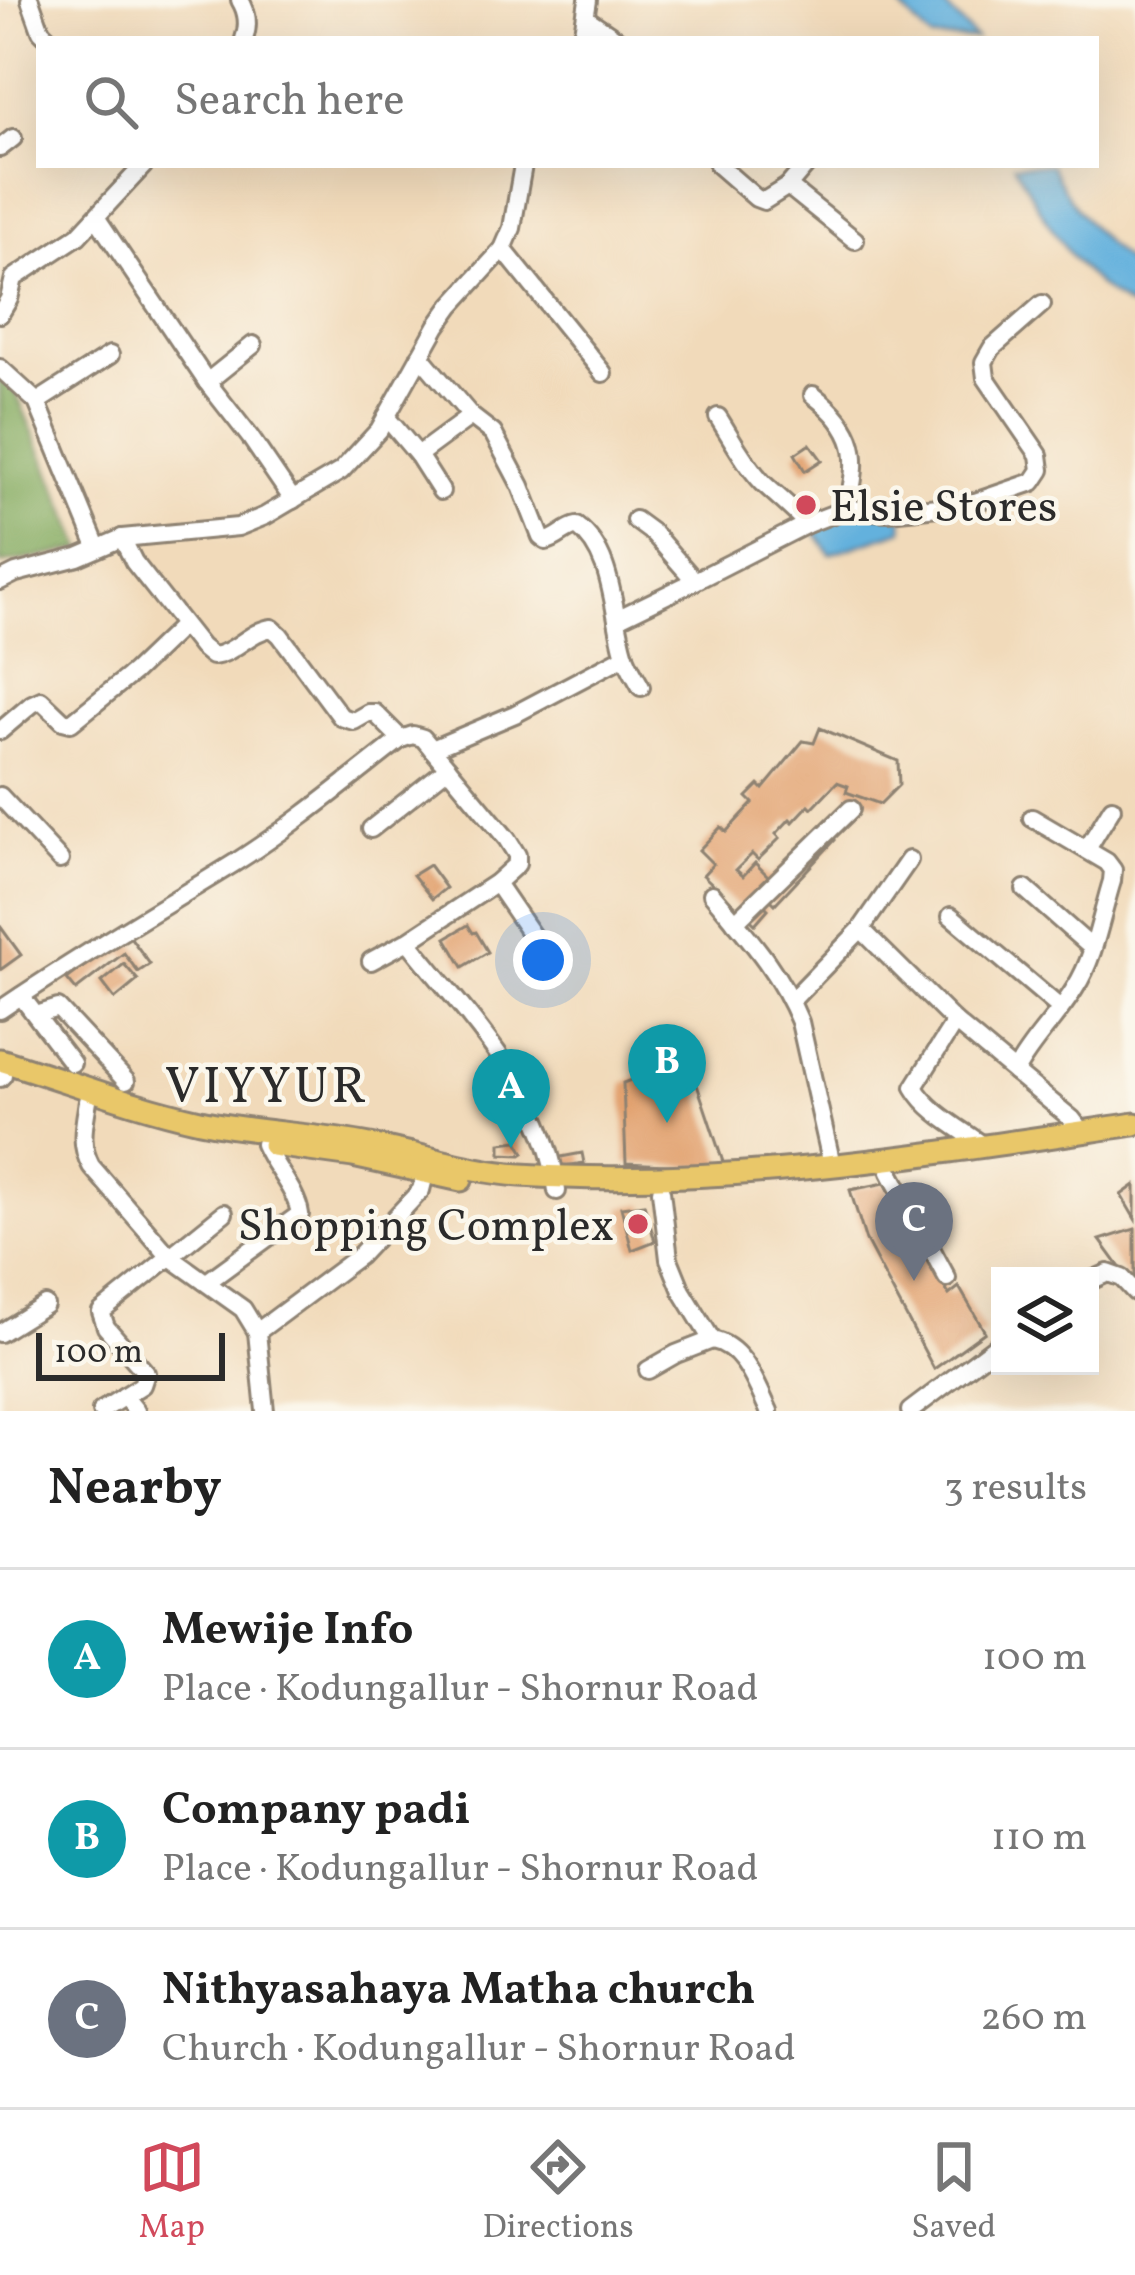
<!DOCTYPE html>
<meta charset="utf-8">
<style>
body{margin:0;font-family:Vollkorn,serif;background:#f2f2f2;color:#222}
.controls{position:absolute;right:36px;bottom:36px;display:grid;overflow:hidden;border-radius:0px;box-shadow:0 12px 48px #0002}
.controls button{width:108px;height:108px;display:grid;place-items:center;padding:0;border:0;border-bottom:3px solid #e0e0e0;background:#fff;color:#222;font:60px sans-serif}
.scale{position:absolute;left:36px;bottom:30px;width:189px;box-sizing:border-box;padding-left:12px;border:6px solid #2b2b2b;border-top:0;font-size:33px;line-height:42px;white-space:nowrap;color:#2b2b2b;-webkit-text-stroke:9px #fbf7ec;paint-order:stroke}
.you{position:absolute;left:543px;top:960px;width:42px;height:42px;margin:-30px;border:9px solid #fff;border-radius:50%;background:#1a73e8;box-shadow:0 0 0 18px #1a73e833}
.badge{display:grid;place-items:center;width:78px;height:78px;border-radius:50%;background:#d1495b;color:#fff;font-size:39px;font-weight:700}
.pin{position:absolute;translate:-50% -99px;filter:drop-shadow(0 3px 6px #0008)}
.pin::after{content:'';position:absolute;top:63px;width:42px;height:36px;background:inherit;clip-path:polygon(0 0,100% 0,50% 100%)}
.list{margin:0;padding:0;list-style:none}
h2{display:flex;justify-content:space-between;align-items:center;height:156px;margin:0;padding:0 48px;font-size:51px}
h2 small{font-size:39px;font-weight:400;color:#767676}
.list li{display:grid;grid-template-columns:78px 1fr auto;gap:36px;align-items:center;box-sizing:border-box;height:180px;padding:0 48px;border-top:3px solid #e0e0e0}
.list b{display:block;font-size:45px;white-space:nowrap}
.list p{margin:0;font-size:39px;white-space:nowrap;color:#767676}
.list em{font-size:39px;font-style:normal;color:#767676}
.icon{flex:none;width:66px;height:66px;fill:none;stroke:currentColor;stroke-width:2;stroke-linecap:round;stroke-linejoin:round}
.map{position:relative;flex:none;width:1135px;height:1411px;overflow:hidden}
.search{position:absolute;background:#fff;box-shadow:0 12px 48px #0002;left:36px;right:36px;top:36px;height:132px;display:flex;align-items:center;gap:30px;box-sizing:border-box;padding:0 42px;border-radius:0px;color:#767676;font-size:45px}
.sheet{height:696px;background:#fff}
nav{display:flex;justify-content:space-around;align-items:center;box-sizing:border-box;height:168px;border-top:3px solid #e0e0e0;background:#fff;font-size:33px;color:#767676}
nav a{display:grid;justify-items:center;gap:6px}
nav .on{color:#d1495b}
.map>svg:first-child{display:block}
</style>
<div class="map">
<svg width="1135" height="1411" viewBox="0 0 1135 1411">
<rect width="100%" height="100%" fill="#fbf7ec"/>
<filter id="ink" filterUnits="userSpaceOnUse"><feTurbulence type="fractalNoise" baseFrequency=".00833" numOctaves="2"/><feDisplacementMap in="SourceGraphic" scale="24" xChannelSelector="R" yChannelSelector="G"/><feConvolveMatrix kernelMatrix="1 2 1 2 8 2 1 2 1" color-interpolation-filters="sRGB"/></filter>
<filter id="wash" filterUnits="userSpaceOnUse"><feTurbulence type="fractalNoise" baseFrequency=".004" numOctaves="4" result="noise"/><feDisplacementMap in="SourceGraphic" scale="48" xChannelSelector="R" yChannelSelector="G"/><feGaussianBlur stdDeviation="2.7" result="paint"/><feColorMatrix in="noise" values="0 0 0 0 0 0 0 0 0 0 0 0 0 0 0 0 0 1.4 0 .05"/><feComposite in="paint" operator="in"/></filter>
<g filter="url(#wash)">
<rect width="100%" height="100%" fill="#f1daba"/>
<path fill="#85ab61" stroke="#586b46" stroke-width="3" d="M 0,374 L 14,388 L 83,549 L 0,564 Z"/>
<g fill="#63b1dd" stroke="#476e84" stroke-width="3">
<path d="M 894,0 L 939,0 L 976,39 L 931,39 Z"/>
<path d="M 1014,165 L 1051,165 C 1070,207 1100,240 1135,269 L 1135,310 C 1075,280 1047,220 1014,165 Z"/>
<path d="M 846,513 L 902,513 L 903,530 L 830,554 L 811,526 Z"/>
</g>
<g id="blocks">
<g fill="#e2a26f">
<path d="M 810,444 L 822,460 L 805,471 L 795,454 Z"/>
<path d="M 820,728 L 898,761 L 899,785 L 880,804 L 846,792 L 848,786 L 837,782 L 812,808 L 809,805 L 793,822 L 790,819 L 776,834 L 780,838 L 758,860 L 752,854 L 736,870 L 743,876 L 755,863 L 770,878 L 827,832 L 835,840 L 775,904 L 768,897 L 762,903 L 768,909 L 755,924 L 703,875 L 713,864 L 699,850 L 721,827 L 726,832 L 753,803 L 747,797 L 759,785 L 763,789 L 803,741 L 814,743 Z"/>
<path d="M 429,865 L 446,888 L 432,899 L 413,875 Z"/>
<path d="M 468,925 L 473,933 L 476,932 L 488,952 L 463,967 L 446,938 Z"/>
<path d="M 0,926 L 21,955 L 0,970 Z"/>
<path d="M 128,934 L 150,964 L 138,972 L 124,953 L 76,990 L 67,979 Z"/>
<path d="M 124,964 L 138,980 L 115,999 L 102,982 Z"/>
<path d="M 688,1058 L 725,1168 L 626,1163 L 623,1083 Z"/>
<path d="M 517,1141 L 524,1153 L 521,1155 L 501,1154 L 501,1143 Z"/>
<path d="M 582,1153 L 584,1163 L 558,1167 L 556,1158 Z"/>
<path d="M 885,1183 L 949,1295 L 959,1287 L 985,1332 L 934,1369 L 866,1241 L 850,1190 Z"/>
<path d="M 1135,1185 L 1135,1219 L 1121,1195 Z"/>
<path d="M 644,1204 L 655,1241 L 632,1250 L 621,1207 Z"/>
<path d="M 1135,1229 L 1135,1288 L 1100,1240 Z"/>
</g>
</g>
</g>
<g filter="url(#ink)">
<use href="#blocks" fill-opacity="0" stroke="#8e8272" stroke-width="3"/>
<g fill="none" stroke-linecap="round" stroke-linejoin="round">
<g stroke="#8e8272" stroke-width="22">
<g id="minor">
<path d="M 30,0 L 41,31 L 49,39"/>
<path d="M 240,0 C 248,13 249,25 244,39"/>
<path d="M 586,18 L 617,39"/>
<path d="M 582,39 L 588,0"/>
<path d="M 0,148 L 13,138"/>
<path d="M 718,165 L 756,198 L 764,201 L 788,186"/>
<path d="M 806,165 L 788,186 L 855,240"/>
<path d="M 96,217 L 207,382 L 250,437 L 293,500"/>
<path d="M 503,249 L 603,373"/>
<path d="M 0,314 L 9,299 L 14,278 L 78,236 L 144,165"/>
<path d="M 420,356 L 471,416 L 493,433 L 521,486 L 541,537 L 546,541 C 558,539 565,528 577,526 C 614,554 612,611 624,652 C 627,664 635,676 641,687"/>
<path d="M 0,368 L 37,402 L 97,547"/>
<path d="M 207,382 L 253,345"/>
<path d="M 813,395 C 857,429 862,457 846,509"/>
<path d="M 37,402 L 110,355"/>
<path d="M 386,417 L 418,455 L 441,491"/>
<path d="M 718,417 C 732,439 745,464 763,483 C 778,497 793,509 807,524"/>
<path d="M 418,455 L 471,416"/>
<path d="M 635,520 L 654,534 L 695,581 L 807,524 L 846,509 L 888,512 L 969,504 L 1033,482 L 1041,470 L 1039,455 L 986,378 L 984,362 L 992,348 L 1042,304"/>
<path d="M 122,538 L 134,562 L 201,647 L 212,656 C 235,654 249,631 272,628 L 280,635 L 341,717 L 354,721 L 368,713 L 375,713 L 401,739"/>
<path d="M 0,581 L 16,573 L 78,557 L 122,538 L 238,527 L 265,516 L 341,471 L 379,430 L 437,326 L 452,305 L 503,249 L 512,228 L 523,165"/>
<path d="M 617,619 L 695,581"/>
<path d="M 0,731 L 32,704 L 41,700 L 63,721 L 71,723 L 134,672 L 183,625"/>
<path d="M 432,749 L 515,714 L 625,656"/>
<path d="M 0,796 L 60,860"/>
<path d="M 1032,818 L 1107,862 L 1113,870 L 1112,881 C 1101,916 1095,957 1075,988 C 1057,1018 1031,1041 1015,1072 L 1072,1119 L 1082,1132"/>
<path d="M 371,829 L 448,768"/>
<path d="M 1087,849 L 1112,808"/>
<path d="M 496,883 L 548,959"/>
<path d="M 1025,889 L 1092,948"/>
<path d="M 712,894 C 748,937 778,969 800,1022 L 832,1165"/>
<path d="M 951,916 L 1060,1008"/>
<path d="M 735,922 L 851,809"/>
<path d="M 861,929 L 955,1022 L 914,1087 C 928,1112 961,1129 984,1146"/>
<path d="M 371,961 L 408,941 C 466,1015 547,1094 557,1191"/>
<path d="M 21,996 L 72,1063"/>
<path d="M 791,1001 L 861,929 L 909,860"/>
<path d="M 0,1010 C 77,957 157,911 236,862 C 294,825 347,781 401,739 L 413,735 L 423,738 L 507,839 L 517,855 L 517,864 L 496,883 L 408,941"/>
<path d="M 36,1015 L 58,1008 L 126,1081"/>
<path d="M 955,1022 L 1015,1072"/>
<path d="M 0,1078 L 3,1075"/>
<path d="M 88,1101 C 84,1126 79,1144 91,1166 L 170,1257 L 243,1309 L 257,1332 L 265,1411"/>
<path d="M 890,1172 L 947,1278"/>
<path d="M 661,1191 L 669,1259 L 682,1291 L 712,1340 C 744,1346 756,1384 769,1411"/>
<path d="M 1090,1281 L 1108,1273 L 1122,1278 L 1135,1292"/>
<path d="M 207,1282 L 300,1214 C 297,1191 274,1167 264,1144"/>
<path d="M 257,1332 L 359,1256 L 421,1190 L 425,1174"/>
<path d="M 0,1333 L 45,1305"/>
<path d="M 648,1370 L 676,1354 L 712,1340"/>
<path d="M 124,1396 L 136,1411"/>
<path d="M 101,1411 L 142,1385 L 146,1373 L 106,1327 L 101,1312 L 224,1213"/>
<path d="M 910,1411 L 1000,1343"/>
</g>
</g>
<g stroke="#8e8272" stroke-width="27">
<g id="major">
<path d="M 0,1060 C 66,1080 132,1106 200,1121 C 256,1133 314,1134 370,1145 C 421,1154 469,1172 521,1175 C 727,1188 932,1154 1135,1124"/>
<path d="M 273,1145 L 353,1156 L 461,1180"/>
</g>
</g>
<use href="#minor" stroke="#fff" stroke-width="16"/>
<use href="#major" stroke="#e9c769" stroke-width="21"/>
</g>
</g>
<g fill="#d1495b" stroke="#fbf7ec" stroke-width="4.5">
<circle cx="806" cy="505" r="12"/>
<circle cx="638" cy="1224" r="12"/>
</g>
<g text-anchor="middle" stroke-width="9" stroke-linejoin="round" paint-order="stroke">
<g font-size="45" fill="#2b2b2b" stroke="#fbf7ec" text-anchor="start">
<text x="830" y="521">Elsie Stores</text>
<text x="614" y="1240" text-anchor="end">Shopping Complex</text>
</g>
<g font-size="51" letter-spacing="3" fill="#2b2b2b" stroke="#fbf7ec">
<text x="267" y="1102">VIYYUR</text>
</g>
</g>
</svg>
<div class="controls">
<button><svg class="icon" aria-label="layers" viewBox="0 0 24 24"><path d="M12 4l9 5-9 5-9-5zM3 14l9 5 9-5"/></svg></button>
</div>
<div class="scale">100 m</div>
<div class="you"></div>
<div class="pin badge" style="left:511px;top:1148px;background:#0f9aa8">A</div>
<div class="pin badge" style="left:667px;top:1123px;background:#0f9aa8">B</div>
<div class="pin badge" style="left:914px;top:1281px;background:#6b7280">C</div>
<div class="search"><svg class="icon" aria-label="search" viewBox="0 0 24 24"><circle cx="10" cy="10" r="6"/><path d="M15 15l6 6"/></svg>Search here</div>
</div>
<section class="sheet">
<h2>Nearby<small>3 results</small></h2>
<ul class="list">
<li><span class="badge" style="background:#0f9aa8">A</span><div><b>Mewije Info</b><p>Place · Kodungallur - Shornur Road</p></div><em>100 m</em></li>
<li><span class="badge" style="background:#0f9aa8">B</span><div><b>Company padi</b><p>Place · Kodungallur - Shornur Road</p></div><em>110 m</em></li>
<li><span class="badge" style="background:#6b7280">C</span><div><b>Nithyasahaya Matha church</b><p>Church · Kodungallur - Shornur Road</p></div><em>260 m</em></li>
</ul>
</section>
<nav>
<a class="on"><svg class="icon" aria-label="map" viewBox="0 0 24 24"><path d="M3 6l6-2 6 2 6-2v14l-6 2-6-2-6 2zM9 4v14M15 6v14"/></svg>Map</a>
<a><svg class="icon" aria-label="directions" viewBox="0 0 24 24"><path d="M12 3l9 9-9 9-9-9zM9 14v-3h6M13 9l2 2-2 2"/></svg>Directions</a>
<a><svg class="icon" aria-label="saved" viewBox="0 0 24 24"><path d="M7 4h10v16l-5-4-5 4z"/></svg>Saved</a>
</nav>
